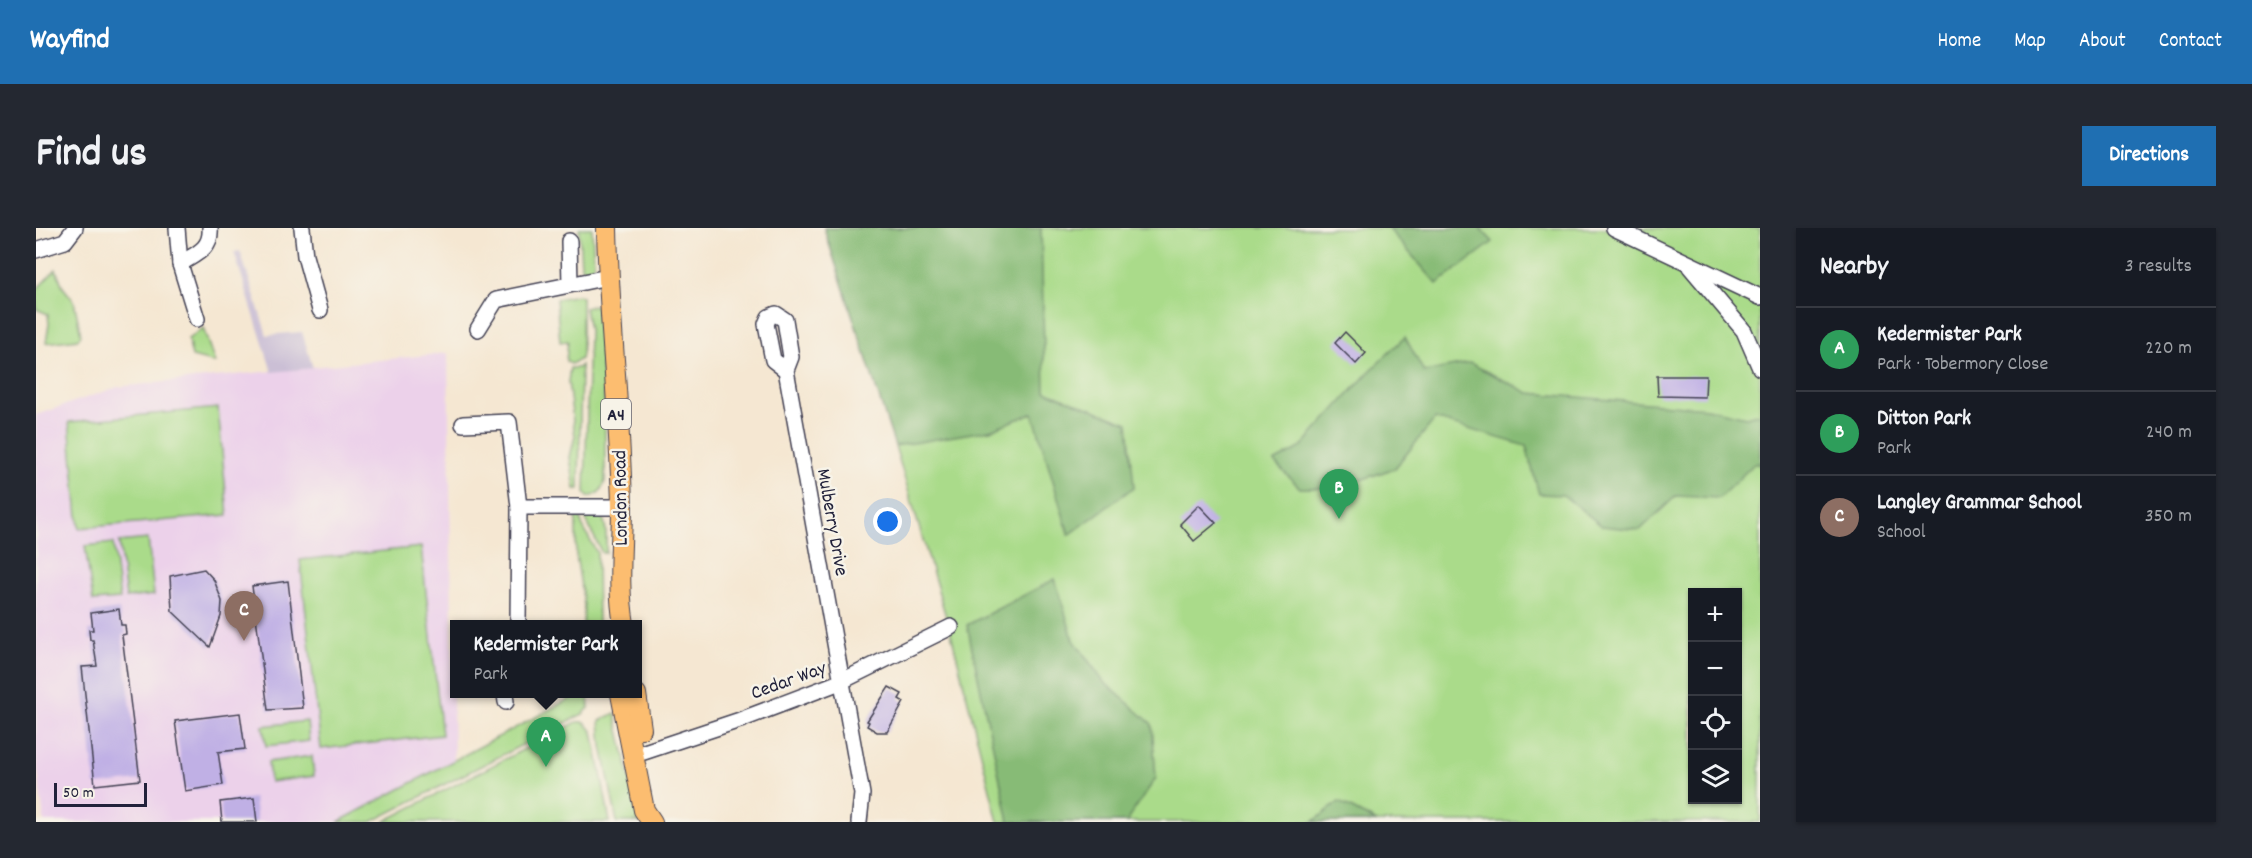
<!DOCTYPE html>
<meta charset="utf-8">
<style>
body{margin:0;font-family:Dekko,sans-serif;background:#242831;color:#f1f3f6}
.controls{position:absolute;right:18px;bottom:18px;display:grid;overflow:hidden;border-radius:0px;box-shadow:0 2px 4px #0004}
.controls button{width:54px;height:54px;display:grid;place-items:center;padding:0;border:0;border-bottom:2px solid #363941;background:#171b24;color:#f1f3f6;font:30px sans-serif}
.scale{position:absolute;left:18px;bottom:15px;width:93px;box-sizing:border-box;padding-left:6px;border:3px solid #22223b;border-top:0;font-size:16px;line-height:21px;white-space:nowrap;color:#22223b;-webkit-text-stroke:4px #f7f3e8;paint-order:stroke}
.you{position:absolute;left:852px;top:294px;width:21px;height:21px;margin:-15px;border:4px solid #fff;border-radius:50%;background:#1a73e8;box-shadow:0 0 0 9px #1a73e833}
.badge{display:grid;place-items:center;width:39px;height:39px;border-radius:50%;background:#1f6fb2;color:#fff;font-size:20px;font-weight:700}
.pin{position:absolute;translate:-50% -50px;filter:drop-shadow(0 2px 3px #0008)}
.pin::after{content:'';position:absolute;top:32px;width:21px;height:18px;background:inherit;clip-path:polygon(0 0,100% 0,50% 100%)}
.popup{position:absolute;left:414px;top:392px;width:192px;height:78px;box-sizing:border-box;display:grid;place-content:center;border-radius:0px;background:#171b24;filter:drop-shadow(0 2px 4px #0005);font-size:20px;white-space:nowrap;color:#9ea1a6}
.popup b{font-size:22px;color:#f1f3f6}
.popup::after{content:'';position:absolute;left:50%;top:100%;margin-left:-12px;border:12px solid transparent;border-top-color:#171b24}
.list{margin:0;padding:0;list-style:none}
h2{display:flex;justify-content:space-between;align-items:center;height:78px;margin:0;padding:0 24px;font-size:26px}
h2 small{font-size:20px;font-weight:400;color:#9ea1a6}
.list li{display:grid;grid-template-columns:39px 1fr auto;gap:18px;align-items:center;box-sizing:border-box;height:84px;padding:0 24px;border-top:2px solid #363941}
.list b{display:block;font-size:22px;white-space:nowrap}
.list p{margin:0;font-size:20px;white-space:nowrap;color:#9ea1a6}
.list em{font-size:20px;font-style:normal;color:#9ea1a6}
.icon{flex:none;width:33px;height:33px;fill:none;stroke:currentColor;stroke-width:2;stroke-linecap:round;stroke-linejoin:round}
.map{position:relative;flex:none;width:1724px;height:594px;overflow:hidden;border-radius:0px}
header{display:flex;align-items:center;gap:36px;box-sizing:border-box;height:84px;padding:0 30px;background:#1f6fb2;color:#fff}
header strong{font-size:28px}
nav{display:flex;gap:33px;margin-inline-start:auto;font-size:21px}
.intro{display:flex;align-items:center;justify-content:space-between;box-sizing:border-box;height:144px;padding:0 36px}
h1{margin:0;font-size:42px}
.button{padding:15px 27px;border-radius:0px;background:#1f6fb2;color:#fff;font-size:21px;font-weight:700}
main{display:flex;gap:36px;padding:0 36px}
aside{flex:1;background:#171b24;border-radius:0px;box-shadow:0 2px 4px #0004}
.map>svg:first-child{display:block}
</style>
<header>
<strong>Wayfind</strong>
<nav><a>Home</a><a>Map</a><a>About</a><a>Contact</a></nav>
</header>
<div class="intro"><h1>Find us</h1><a class="button">Directions</a></div>
<main>
<div class="map">
<svg width="1724" height="594" viewBox="0 0 1724 594">
<rect width="100%" height="100%" fill="#f7f3e8"/>
<filter id="ink" filterUnits="userSpaceOnUse"><feTurbulence type="fractalNoise" baseFrequency=".0167" numOctaves="2"/><feDisplacementMap in="SourceGraphic" scale="12" xChannelSelector="R" yChannelSelector="G"/><feConvolveMatrix kernelMatrix="1 2 1 2 8 2 1 2 1" color-interpolation-filters="sRGB"/></filter>
<filter id="wash" filterUnits="userSpaceOnUse"><feTurbulence type="fractalNoise" baseFrequency=".008" numOctaves="4" result="noise"/><feDisplacementMap in="SourceGraphic" scale="24" xChannelSelector="R" yChannelSelector="G"/><feGaussianBlur stdDeviation="1.35" result="paint"/><feColorMatrix in="noise" values="0 0 0 0 0 0 0 0 0 0 0 0 0 0 0 0 0 1.4 0 .05"/><feComposite in="paint" operator="in"/></filter>
<g filter="url(#wash)">
<rect width="100%" height="100%" fill="#f5e7d2"/>
<path fill="#ecd1ea" d="M 412,125 L 418,532 L 302,594 L 8,594 L 0,528 L 0,187 L 82,159 Z"/>
<path fill="#cbbfd5" d="M 204,23 L 231,107 L 266,104 L 277,140 L 236,144 L 198,24 Z"/>
<g fill="#aadb8a" stroke="#667e62" stroke-width="1.5" fill-rule="evenodd">
<path d="M 543,0 L 556,0 L 558,37 L 553,43 L 545,39 Z"/>
<path d="M 788,0 L 1724,0 L 1724,594 L 962,594 L 916,409 L 859,218 ZM 1656,364 L 1702,364 L 1702,572 L 1656,572 Z"/>
<path d="M 20,41 L 27,59 L 38,73 L 45,107 L 42,111 L 10,115 L 13,96 L 12,86 L 0,81 L 0,62 Z"/>
<path d="M 542,67 L 546,69 L 546,125 L 545,131 L 535,136 L 530,133 L 532,113 L 524,114 L 520,71 Z"/>
<path d="M 558,77 L 560,78 L 569,180 L 569,253 C 566,263 562,267 552,269 L 549,265 L 553,102 L 549,80 Z"/>
<path d="M 167,100 L 179,135 L 156,129 L 152,111 Z"/>
<path d="M 545,137 L 543,261 L 539,261 L 534,229 L 539,208 L 532,154 L 534,140 L 542,140 Z"/>
<path d="M 182,180 L 192,287 L 43,300 L 33,194 Z"/>
<path d="M 550,279 C 574,284 570,306 570,325 L 566,325 L 550,292 Z"/>
<path d="M 540,288 L 544,288 L 546,297 L 561,325 L 562,396 L 547,396 L 548,377 L 540,327 Z"/>
<path d="M 112,311 L 118,367 L 90,370 L 83,314 Z"/>
<path d="M 77,315 L 84,371 L 57,373 L 49,318 Z"/>
<path d="M 385,319 L 406,507 L 285,521 L 264,332 Z"/>
<path d="M 543,466 L 552,466 L 553,480 L 547,486 L 335,594 L 302,594 Z"/>
<path d="M 579,485 L 604,594 L 581,594 L 566,518 L 564,493 Z"/>
<path d="M 271,493 L 273,513 L 230,518 L 227,498 Z"/>
<path d="M 541,494 L 549,494 L 557,504 L 574,594 L 347,594 Z"/>
<path d="M 276,528 L 278,548 L 234,554 L 232,534 Z"/>
</g>
<g fill="#87bb76" stroke="#546e58" stroke-width="1.5">
<path d="M 788,0 L 1005,0 L 1009,163 L 1092,195 L 1098,259 L 1033,307 L 997,185 L 954,202 L 859,218 Z"/>
<path d="M 1352,0 L 1444,0 L 1457,14 L 1401,56 Z"/>
<path d="M 1369,109 L 1388,144 L 1434,135 L 1493,165 L 1671,180 L 1710,189 L 1724,185 L 1724,238 L 1720,234 L 1683,270 L 1640,268 L 1604,302 L 1566,298 L 1527,267 L 1503,266 L 1490,218 L 1399,191 L 1359,240 L 1301,260 L 1264,260 L 1238,234 L 1264,220 L 1331,146 Z"/>
<path d="M 1019,351 L 1037,411 L 1067,453 L 1116,496 L 1120,550 L 1092,591 L 1092,594 L 973,594 L 931,397 Z"/>
<path d="M 1303,574 L 1341,594 L 1277,594 Z"/>
</g>
<g id="blocks">
<g fill="#c0b0e5">
<path d="M 1309,104 L 1330,125 L 1320,136 L 1299,115 Z"/>
<path d="M 1621,148 L 1670,148 L 1669,169 L 1622,168 Z"/>
<path d="M 1163,277 L 1180,295 L 1158,313 L 1144,296 Z"/>
<path d="M 168,341 L 178,352 L 186,373 L 185,388 L 174,419 L 136,383 L 134,348 Z"/>
<path d="M 252,353 L 267,480 L 232,482 L 216,358 Z"/>
<path d="M 83,381 L 85,397 L 89,397 L 90,406 L 86,407 L 104,552 L 59,557 L 46,439 L 61,438 L 57,412 L 54,412 L 53,402 L 57,402 L 55,385 Z"/>
<path d="M 853,459 L 866,466 L 863,471 L 868,474 L 851,504 L 841,504 L 831,498 L 833,494 L 831,493 Z"/>
<path d="M 204,485 L 209,521 L 182,524 L 187,557 L 149,563 L 139,493 Z"/>
<path d="M 218,570 L 221,594 L 186,594 L 184,574 Z"/>
</g>
</g>
</g>
<g filter="url(#ink)">
<use href="#blocks" fill-opacity="0" stroke="#424052" stroke-width="1.5"/>
<g fill="none" stroke-linecap="round" stroke-linejoin="round">
<g stroke="#424052" stroke-width="18">
<g id="minor">
<path d="M 141,0 L 144,36 L 161,91"/>
<path d="M 266,0 L 269,28 L 284,82"/>
<path d="M 1578,0 L 1724,69"/>
<path d="M 533,13 L 534,56"/>
<path d="M 0,22 L 29,13 L 39,0"/>
<path d="M 144,36 C 159,26 176,21 174,0"/>
<path d="M 1654,39 L 1708,103 L 1724,140"/>
<path d="M 442,101 L 460,72 L 572,49"/>
<path d="M 750,142 L 755,129 L 749,92 L 740,86 L 733,89 L 730,96 L 737,132 L 750,142 L 826,566 L 823,594"/>
<path d="M 427,196 L 473,194 L 483,279"/>
<path d="M 482,396 L 483,279 L 586,279"/>
<path d="M 469,466 L 470,474"/>
<path d="M 597,525 L 608,524 L 704,492 L 804,454 L 915,399"/>
</g>
</g>
<g stroke="#424052" stroke-width="22">
<g id="major">
<path d="M 571,0 C 573,93 584,185 586,278 C 586,318 581,357 588,396"/>
<path d="M 585,466 L 608,582 L 616,594"/>
<path d="M 600,466 L 605,501"/>
</g>
</g>
<use href="#minor" stroke="#fff" stroke-width="15"/>
<use href="#major" stroke="#fcbd6f" stroke-width="20"/>
</g>
</g>
<g text-anchor="middle" stroke-width="5" stroke-linejoin="round" paint-order="stroke">
<rect fill="#f7f3e8" stroke="#62616f" stroke-width="1.5" x="565" y="171" width="30" height="30" rx="4.5"/>
<g font-size="18" font-weight="bold" fill="#22223b">
<text x="580" y="192">A4</text>
</g>
<g font-size="20" fill="#22223b" stroke="#f7f3e8">
<text transform="translate(583 270) rotate(-91)" y="7">London Road</text>
<text transform="translate(798 294) rotate(80)" y="7">Mulberry Drive</text>
<text transform="translate(752 451) rotate(-20)" y="7">Cedar Way</text>
</g>
</g>
</svg>
<div class="controls">
<button>+</button>
<button>−</button>
<button><svg class="icon" aria-label="locate" viewBox="0 0 24 24"><circle cx="12" cy="12" r="6"/><path d="M12 2v4M12 18v4M2 12h4M18 12h4"/></svg></button>
<button><svg class="icon" aria-label="layers" viewBox="0 0 24 24"><path d="M12 4l9 5-9 5-9-5zM3 14l9 5 9-5"/></svg></button>
</div>
<div class="scale">50 m</div>
<div class="you"></div>
<div class="pin badge" style="left:510px;top:539px;background:#2e9e5b">A</div>
<div class="popup"><b>Kedermister Park</b>Park</div>
<div class="pin badge" style="left:1303px;top:291px;background:#2e9e5b">B</div>
<div class="pin badge" style="left:208px;top:413px;background:#8d6e63">C</div>
</div>
<aside>
<h2>Nearby<small>3 results</small></h2>
<ul class="list">
<li><span class="badge" style="background:#2e9e5b">A</span><div><b>Kedermister Park</b><p>Park · Tobermory Close</p></div><em>220 m</em></li>
<li><span class="badge" style="background:#2e9e5b">B</span><div><b>Ditton Park</b><p>Park</p></div><em>240 m</em></li>
<li><span class="badge" style="background:#8d6e63">C</span><div><b>Langley Grammar School</b><p>School</p></div><em>350 m</em></li>
</ul>
</aside>
</main>
